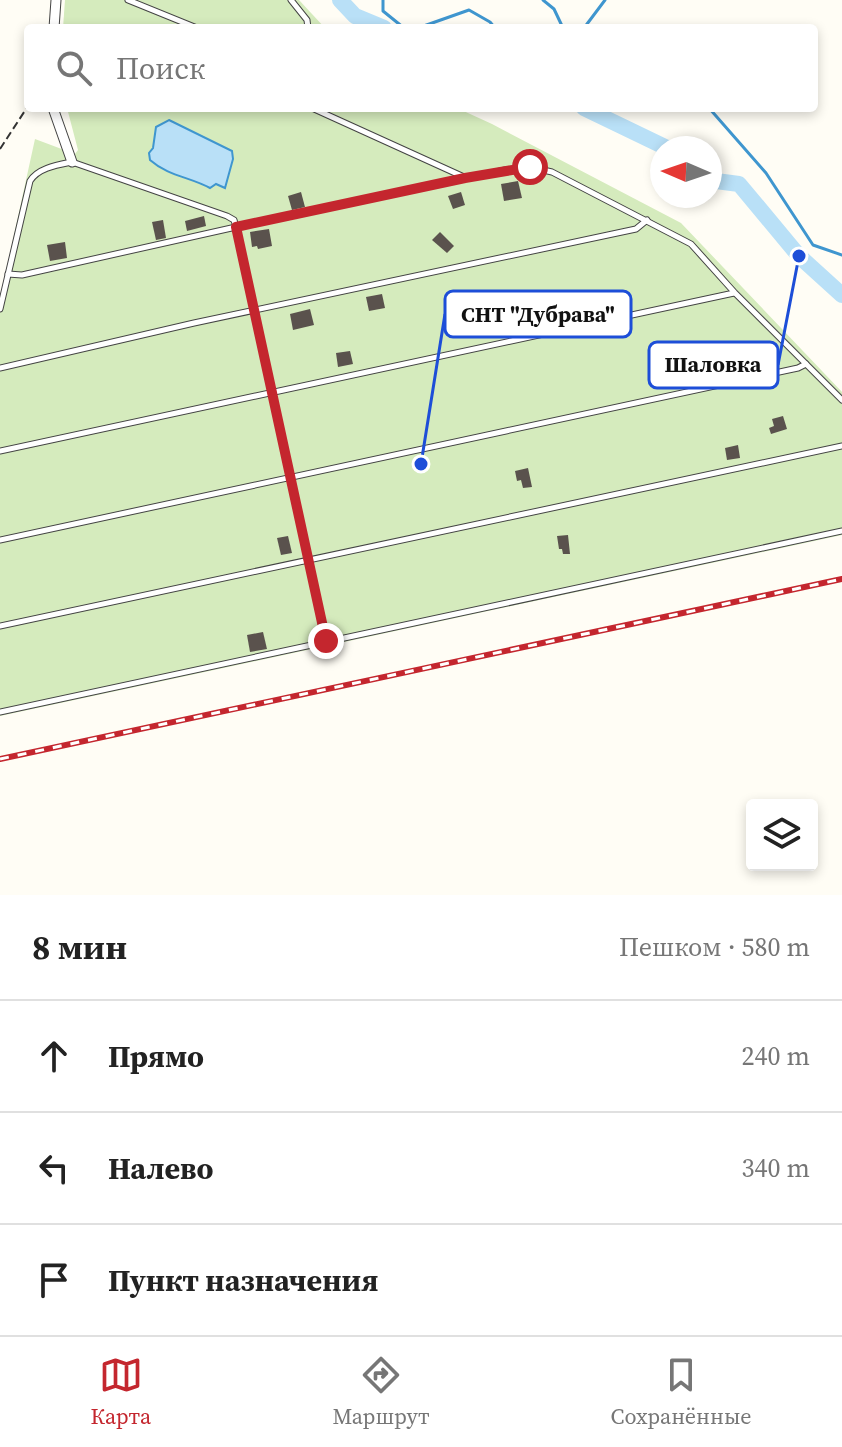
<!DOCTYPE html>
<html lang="ru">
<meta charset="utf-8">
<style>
body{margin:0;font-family:"Source Serif 4",serif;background:#f6f6f6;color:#222}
.controls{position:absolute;right:24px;bottom:24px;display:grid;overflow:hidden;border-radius:8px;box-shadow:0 4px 12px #0003}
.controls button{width:72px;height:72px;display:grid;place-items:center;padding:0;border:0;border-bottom:2px solid #e0e0e0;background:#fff;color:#222;font:40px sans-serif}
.compass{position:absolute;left:650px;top:136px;width:72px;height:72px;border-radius:50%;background:#fff;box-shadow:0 4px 12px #0003;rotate:272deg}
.stop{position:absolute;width:24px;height:24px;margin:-18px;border:6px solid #c4262e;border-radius:50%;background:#fff}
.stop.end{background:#c4262e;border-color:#fff;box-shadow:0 2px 8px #0008}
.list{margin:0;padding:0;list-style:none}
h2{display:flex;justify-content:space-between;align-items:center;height:104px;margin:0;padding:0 32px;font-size:34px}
h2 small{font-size:26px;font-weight:400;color:#767676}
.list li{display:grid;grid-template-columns:52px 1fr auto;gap:24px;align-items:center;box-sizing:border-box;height:112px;padding:0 32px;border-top:2px solid #e0e0e0}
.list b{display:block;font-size:30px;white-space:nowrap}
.list em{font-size:26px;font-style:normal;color:#767676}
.icon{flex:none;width:44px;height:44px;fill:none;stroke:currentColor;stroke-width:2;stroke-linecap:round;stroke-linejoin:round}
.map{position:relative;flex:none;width:842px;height:895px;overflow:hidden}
.search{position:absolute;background:#fff;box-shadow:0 4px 12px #0003;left:24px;right:24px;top:24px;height:88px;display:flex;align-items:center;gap:20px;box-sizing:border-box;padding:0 28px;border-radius:8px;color:#767676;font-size:30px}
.sheet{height:440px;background:#fff}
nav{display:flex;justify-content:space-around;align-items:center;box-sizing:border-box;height:112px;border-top:2px solid #e0e0e0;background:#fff;font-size:22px;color:#767676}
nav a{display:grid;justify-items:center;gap:4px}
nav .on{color:#c4262e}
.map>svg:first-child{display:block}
</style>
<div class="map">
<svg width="842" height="895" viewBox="0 0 842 895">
<rect width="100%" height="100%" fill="#fffdf5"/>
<g fill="#d5ebbd">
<path d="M 65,0 L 299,0 L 325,28 L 63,28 Z"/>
<path d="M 67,108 L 457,108 L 492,124 L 681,223 L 842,392 L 842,535 L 0,716 L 0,299 L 35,139 L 75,154 L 78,150 Z"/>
</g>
<path fill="#b9e0f7" stroke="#3f96cf" stroke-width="2" d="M 169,120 L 232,151 L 233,159 L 225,188 L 216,184 L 210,188 C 190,177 168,176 150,160 L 149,153 L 153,148 L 156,127 Z"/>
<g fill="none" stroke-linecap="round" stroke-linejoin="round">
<g stroke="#3f96cf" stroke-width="3">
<path d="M 383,0 L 383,11 L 404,28"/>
<path d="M 543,0 L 554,9 L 563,28"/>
<path d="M 418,28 L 469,10 L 490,22 L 495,28"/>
<path d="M 584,28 L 605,0"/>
<path d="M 709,108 L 766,173 L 813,245 L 842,255"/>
</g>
<g stroke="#b9e0f7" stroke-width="16">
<path d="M 340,0 L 355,16 L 384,28"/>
<path d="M 584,108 L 667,148"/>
<path d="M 710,176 L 716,181 L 739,184 L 799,256 L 842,295"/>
</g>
</g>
<g fill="#5a524d">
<path d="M 518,181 L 522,198 L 504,201 L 501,184 Z"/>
<path d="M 301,192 L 305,207 L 292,210 L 288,196 Z"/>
<path d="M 461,192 L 465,205 L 453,209 L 448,196 Z"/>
<path d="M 204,216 L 206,226 L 187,231 L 185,221 Z"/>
<path d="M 163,220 L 166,238 L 156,240 L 152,222 Z"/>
<path d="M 269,229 L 272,246 L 258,249 L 257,246 L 252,247 L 250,232 Z"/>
<path d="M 440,232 L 454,246 L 447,253 L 432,240 Z"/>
<path d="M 65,242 L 67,258 L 50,261 L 47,245 Z"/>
<path d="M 382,294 L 385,308 L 369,311 L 366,297 Z"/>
<path d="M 310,309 L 314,325 L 293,330 L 290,314 Z"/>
<path d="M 350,351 L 353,364 L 338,367 L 336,353 Z"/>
<path d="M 783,416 L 787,429 L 771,434 L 769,428 L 774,426 L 772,419 Z"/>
<path d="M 738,445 L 740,458 L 727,460 L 725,448 Z"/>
<path d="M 528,468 L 532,487 L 523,488 L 521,480 L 517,481 L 515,471 Z"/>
<path d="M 568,535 L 570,554 L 563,554 L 562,549 L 559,549 L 557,536 Z"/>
<path d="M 288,536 L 292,553 L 281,555 L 277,538 Z"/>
<path d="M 263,632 L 267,649 L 250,652 L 247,635 Z"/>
</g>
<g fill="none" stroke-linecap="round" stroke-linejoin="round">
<g stroke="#444" stroke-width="7">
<g id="lane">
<path d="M 128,0 L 197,28"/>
<path d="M 291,0 L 307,20 L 308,28"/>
<path d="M 312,108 L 464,177"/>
<path d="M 8,274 L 22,275 L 236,227 L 326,641"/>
<path d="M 0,309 L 30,181 C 38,168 57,165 72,162 L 227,216 L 234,220 L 236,227 L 505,170 L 530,167 L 552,172 L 691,244 L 735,293 L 842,400"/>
<path d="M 0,368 L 194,323 L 636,229 L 647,220"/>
<path d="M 0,451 L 734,293"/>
<path d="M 0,540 L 798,368 L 806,364"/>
<path d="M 0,626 L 842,446"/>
<path d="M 0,712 L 842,531"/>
</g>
</g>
<g stroke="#444" stroke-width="11">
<g id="street">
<path d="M 54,28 L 56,0"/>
<path d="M 53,108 L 72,162"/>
</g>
</g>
<path stroke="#333" stroke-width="2" stroke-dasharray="8 4" stroke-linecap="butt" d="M 0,149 L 28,106"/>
<use href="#lane" stroke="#fff" stroke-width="5"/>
<use href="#street" stroke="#fff" stroke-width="9"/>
<g stroke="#c4262e" stroke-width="6">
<path id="rail" d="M 0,759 L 842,579"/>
</g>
<use href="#rail" stroke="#fff" stroke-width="3" stroke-dasharray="9" stroke-linecap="butt"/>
</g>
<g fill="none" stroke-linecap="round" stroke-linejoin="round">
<path stroke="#c4262e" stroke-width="10" d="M 326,641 L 236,227 L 465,178 L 530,167"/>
</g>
<path fill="none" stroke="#1d4ed8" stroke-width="3" d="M421 464L445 314M799 256L778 365"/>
<g fill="#1d4ed8" stroke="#fff" stroke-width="3">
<circle cx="421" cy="464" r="8"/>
<circle cx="799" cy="256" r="8"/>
</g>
<g fill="#fff" stroke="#1d4ed8" stroke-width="3">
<rect x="445" y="291" width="186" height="46" rx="8"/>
<rect x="649" y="342" width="129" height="46" rx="8"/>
</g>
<g font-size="22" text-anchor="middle" font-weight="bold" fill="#111">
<text x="538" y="322">СНТ "Дубрава"</text>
<text x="713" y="372">Шаловка</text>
</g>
</svg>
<div class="controls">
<button><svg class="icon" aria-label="layers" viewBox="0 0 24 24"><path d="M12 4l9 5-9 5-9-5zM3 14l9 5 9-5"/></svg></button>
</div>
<svg class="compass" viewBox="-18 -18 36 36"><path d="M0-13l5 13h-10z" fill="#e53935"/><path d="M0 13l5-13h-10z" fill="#767676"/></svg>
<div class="stop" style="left:530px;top:167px"></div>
<div class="stop end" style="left:326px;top:641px"></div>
<div class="search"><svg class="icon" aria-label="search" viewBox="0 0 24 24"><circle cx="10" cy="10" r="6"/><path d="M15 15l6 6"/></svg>Поиск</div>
</div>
<section class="sheet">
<h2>8 мин<small>Пешком · 580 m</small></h2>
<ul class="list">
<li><svg class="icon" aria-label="ahead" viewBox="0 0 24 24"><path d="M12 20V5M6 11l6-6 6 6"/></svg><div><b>Прямо</b></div><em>240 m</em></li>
<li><svg class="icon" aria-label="left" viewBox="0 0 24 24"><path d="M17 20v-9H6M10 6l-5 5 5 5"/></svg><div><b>Налево</b></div><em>340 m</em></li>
<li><svg class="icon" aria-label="arrive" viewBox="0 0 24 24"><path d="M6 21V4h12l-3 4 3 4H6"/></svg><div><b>Пункт назначения</b></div></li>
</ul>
</section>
<nav>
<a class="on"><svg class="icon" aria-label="map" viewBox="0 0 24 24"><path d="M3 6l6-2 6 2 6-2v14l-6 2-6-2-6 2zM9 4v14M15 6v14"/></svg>Карта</a>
<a><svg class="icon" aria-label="directions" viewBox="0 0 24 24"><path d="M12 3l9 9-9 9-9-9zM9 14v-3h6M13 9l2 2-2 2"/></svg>Маршрут</a>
<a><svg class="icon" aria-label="saved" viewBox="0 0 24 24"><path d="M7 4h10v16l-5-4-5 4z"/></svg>Сохранённые</a>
</nav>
